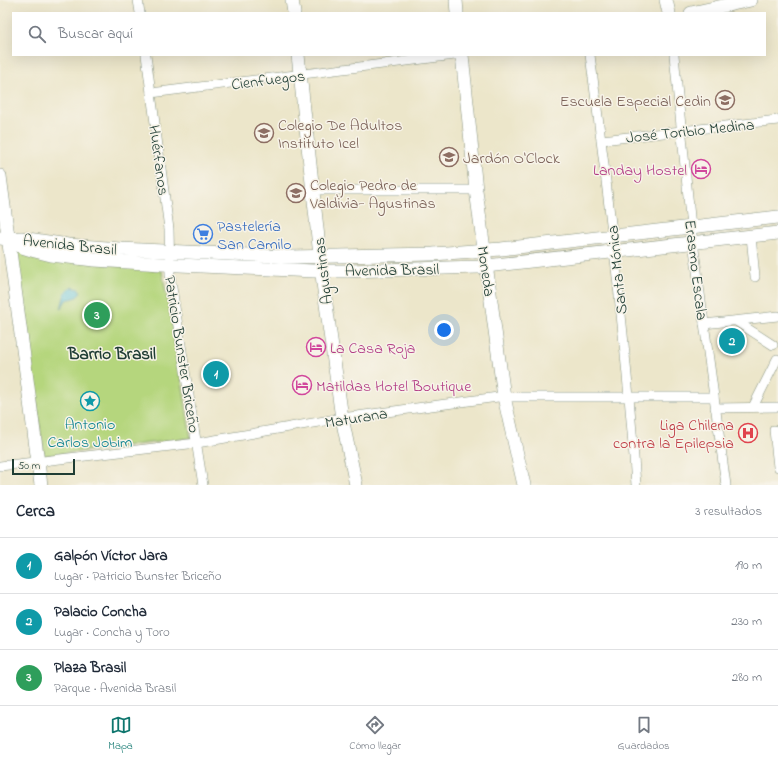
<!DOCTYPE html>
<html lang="es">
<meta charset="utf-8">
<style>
body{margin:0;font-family:"Indie Flower",sans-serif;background:#f6f6f7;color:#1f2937}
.scale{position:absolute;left:12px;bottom:10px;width:63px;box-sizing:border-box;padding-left:4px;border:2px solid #1f3d34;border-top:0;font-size:11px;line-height:14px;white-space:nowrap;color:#1f3d34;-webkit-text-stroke:3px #f7f3e8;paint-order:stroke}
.you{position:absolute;left:444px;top:330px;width:14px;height:14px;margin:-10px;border:3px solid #fff;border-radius:50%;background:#1a73e8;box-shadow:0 0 0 6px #1a73e833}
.badge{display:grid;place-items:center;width:26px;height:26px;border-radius:50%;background:#0f766e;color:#fff;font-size:13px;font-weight:700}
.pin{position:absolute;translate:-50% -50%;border:2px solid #fff;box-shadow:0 1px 4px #0006}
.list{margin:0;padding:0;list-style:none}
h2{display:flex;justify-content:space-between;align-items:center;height:52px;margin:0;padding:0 16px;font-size:17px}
h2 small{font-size:13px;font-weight:400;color:#747a83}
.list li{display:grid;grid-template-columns:26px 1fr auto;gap:12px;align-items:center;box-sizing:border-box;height:56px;padding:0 16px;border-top:1px solid #e0e1e3}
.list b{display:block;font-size:15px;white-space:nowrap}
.list p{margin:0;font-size:13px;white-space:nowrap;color:#747a83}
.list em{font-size:13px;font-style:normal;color:#747a83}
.icon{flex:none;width:22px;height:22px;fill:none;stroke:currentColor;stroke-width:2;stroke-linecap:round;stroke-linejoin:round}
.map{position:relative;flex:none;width:778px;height:485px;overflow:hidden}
.search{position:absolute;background:#fff;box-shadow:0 4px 16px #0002;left:12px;right:12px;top:12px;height:44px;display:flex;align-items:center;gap:10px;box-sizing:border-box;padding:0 14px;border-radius:0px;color:#747a83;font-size:15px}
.sheet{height:220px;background:#fff}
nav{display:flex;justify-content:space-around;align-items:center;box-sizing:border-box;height:56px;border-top:1px solid #e0e1e3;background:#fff;font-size:11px;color:#747a83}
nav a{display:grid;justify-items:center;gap:2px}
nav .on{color:#0f766e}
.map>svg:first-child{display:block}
</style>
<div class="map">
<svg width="778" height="485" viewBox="0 0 778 485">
<rect width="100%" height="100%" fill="#f7f3e8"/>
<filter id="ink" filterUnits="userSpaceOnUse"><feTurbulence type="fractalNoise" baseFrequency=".025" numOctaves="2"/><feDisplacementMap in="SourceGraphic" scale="8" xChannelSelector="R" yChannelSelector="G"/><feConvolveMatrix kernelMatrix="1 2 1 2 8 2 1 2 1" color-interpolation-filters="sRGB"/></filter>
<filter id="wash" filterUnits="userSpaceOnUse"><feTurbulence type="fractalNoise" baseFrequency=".012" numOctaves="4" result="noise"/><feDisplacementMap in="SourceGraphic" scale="16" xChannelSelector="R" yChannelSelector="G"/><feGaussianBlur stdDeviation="0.9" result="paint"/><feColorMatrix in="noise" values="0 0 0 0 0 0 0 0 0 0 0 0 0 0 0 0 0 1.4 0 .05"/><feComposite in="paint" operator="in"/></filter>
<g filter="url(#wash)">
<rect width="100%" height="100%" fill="#ece6ca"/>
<path fill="#b5d67d" stroke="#6a8a58" d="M 18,252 L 162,271 L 178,356 L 191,438 L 44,456 L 16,253 Z"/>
<path fill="#59c1d6" stroke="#3c7f85" d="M 72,287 L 79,289 L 81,292 C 77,299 73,298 66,300 L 61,309 L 65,293 Z"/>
</g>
<g filter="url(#ink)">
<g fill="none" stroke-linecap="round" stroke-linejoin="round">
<g stroke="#86927f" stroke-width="10">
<g id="street">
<path d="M 138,0 L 140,13"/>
<path d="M 146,55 L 169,229 L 170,275 L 203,485"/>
<path d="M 590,55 C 609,198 626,341 636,485"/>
<path d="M 674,55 L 691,227 L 726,485"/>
<path d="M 151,93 L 455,55"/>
<path d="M 602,140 L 778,120"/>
<path d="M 313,190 L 476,190"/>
<path d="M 751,236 L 755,277"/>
<path d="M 736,321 L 773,345"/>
<path d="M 704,324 L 778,316"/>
<path d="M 753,407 L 777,359"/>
<path d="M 715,408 L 778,407"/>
<path d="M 774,430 L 778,467"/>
<path d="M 0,466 L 197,443 L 342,418 L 498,397 L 714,397"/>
</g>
</g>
<g stroke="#86927f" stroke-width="14">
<g id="secondary">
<path d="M 292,0 L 294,13"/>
<path d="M 456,0 L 457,13"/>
<path d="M 666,0 L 669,13"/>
<path d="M 691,13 L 751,0"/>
<path d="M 298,55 L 323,283 L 342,418 L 356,485"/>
<path d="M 462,55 L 476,190 L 504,397 L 524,485"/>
<path d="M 0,176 L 41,485"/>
<path d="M 0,238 L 8,239 L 22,247 L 35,251 L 51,255 L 94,260 L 179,265 L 314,271 L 349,271 L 478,267 L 778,233"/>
<path d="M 9,239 L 21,238 L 68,245 L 120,249 L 291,257 L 433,254 L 501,249 L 778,217"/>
</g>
</g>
<use href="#street" stroke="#fff" stroke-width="9"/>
<use href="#secondary" stroke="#fff" stroke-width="13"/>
</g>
</g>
<defs>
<g id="school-ring" transform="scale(1)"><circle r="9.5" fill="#f7f3e8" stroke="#8d6e63" stroke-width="1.5"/><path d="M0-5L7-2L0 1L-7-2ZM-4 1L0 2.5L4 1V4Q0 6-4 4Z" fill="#8d6e63"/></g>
<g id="hotel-ring" transform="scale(1)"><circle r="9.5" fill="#f7f3e8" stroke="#d1479c" stroke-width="1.5"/><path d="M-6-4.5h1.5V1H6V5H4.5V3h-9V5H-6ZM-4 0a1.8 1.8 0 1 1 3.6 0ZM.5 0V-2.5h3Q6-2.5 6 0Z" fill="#d1479c"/></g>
<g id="supermarket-ring" transform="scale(1)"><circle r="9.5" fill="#f7f3e8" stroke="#3f7fe0" stroke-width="1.5"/><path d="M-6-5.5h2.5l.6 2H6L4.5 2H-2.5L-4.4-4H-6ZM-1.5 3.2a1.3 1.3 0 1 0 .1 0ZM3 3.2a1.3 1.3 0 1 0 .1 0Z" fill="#3f7fe0"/></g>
<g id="sight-ring" transform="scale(1)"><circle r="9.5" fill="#f7f3e8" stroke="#0f9aa8" stroke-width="1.5"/><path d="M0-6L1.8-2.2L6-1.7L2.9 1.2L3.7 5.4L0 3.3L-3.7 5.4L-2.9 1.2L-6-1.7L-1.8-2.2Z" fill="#0f9aa8"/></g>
<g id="hospital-ring" transform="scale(1)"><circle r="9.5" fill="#f7f3e8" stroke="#e0444e" stroke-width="1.5"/><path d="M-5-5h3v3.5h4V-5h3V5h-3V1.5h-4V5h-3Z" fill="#e0444e"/></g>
</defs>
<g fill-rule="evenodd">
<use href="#school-ring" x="725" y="100"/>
<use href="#school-ring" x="264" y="133"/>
<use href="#school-ring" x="449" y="157"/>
<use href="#hotel-ring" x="701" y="169"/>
<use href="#school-ring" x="296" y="193"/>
<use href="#supermarket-ring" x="203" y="234"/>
<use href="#hotel-ring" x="316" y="347"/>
<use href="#hotel-ring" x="302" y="385"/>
<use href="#sight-ring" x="90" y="401"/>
<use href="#hospital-ring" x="748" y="433"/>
</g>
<g text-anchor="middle" stroke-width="3" stroke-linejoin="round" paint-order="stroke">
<g font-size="16" fill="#1f3d34" stroke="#f7f3e8">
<text transform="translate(268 79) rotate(-7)" y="6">Cienfuegos</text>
<text transform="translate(690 130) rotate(-6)" y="6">José Toribio Medina</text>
<text transform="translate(160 160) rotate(82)" y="6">Huérfanos</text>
<text transform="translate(70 244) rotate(6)" y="6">Avenida Brasil</text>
<text transform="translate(392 269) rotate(-1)" y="6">Avenida Brasil</text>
<text transform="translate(616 270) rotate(-96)" y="6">Santa Mónica</text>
<text transform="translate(697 270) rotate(83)" y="6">Erasmo Escala</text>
<text transform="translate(322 271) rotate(-97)" y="6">Agustinas</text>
<text transform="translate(487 271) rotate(82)" y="6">Moneda</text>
<text transform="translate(183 354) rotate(81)" y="6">Patricio Bunster Briceño</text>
<text transform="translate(356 417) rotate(-9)" y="6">Maturana</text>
</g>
<g font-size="16" fill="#785e54" stroke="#f7f3e8" text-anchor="start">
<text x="711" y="106" text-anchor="end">Escuela Especial Cedin</text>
<text x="278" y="130">Colegio De Adultos<tspan x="278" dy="18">Instituto Icel</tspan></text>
<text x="463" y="163">Jardón O'Clock</text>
<text x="310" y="190">Colegio Pedro de<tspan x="310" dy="18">Valdivia- Agustinas</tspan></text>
</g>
<g font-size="16" fill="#b23c85" stroke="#f7f3e8" text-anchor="start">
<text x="687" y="175" text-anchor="end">Landay Hostel</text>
<text x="330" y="353">La Casa Roja</text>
<text x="316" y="391">Matildas Hotel Boutique</text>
</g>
<g font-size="16" fill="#366cbe" stroke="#f7f3e8" text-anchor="start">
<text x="217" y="231">Pastelería<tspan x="217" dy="18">San Camilo</tspan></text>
</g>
<g font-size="16" fill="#0d838f" stroke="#f7f3e8">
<text x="90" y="429">Antonio<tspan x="90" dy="18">Carlos Jobim</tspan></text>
</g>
<g font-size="16" fill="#be3a42" stroke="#f7f3e8" text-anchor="end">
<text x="734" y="430">Liga Chilena<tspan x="734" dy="18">contra la Epilepsia</tspan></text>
</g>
<g font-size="17" font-weight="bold" fill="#1f3d34" stroke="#f7f3e8">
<text x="112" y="359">Barrio Brasil</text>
</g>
</g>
</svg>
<div class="scale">50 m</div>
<div class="you"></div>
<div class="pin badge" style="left:216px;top:374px;background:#0f9aa8">1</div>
<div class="pin badge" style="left:732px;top:341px;background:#0f9aa8">2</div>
<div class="pin badge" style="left:97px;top:315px;background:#2e9e5b">3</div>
<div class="search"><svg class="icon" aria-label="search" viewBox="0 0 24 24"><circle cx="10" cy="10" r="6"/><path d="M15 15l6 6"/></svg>Buscar aquí</div>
</div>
<section class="sheet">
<h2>Cerca<small>3 resultados</small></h2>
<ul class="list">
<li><span class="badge" style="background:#0f9aa8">1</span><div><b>Galpón Víctor Jara</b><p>Lugar · Patricio Bunster Briceño</p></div><em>190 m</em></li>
<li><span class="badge" style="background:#0f9aa8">2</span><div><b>Palacio Concha</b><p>Lugar · Concha y Toro</p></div><em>230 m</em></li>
<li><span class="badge" style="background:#2e9e5b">3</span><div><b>Plaza Brasil</b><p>Parque · Avenida Brasil</p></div><em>280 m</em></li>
</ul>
</section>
<nav>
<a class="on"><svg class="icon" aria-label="map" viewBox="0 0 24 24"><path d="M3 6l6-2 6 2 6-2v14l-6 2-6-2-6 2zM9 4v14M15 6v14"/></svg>Mapa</a>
<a><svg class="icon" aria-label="directions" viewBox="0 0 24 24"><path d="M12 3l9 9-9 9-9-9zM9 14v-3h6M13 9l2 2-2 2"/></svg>Cómo llegar</a>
<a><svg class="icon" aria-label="saved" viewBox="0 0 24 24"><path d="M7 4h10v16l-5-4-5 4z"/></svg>Guardados</a>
</nav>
